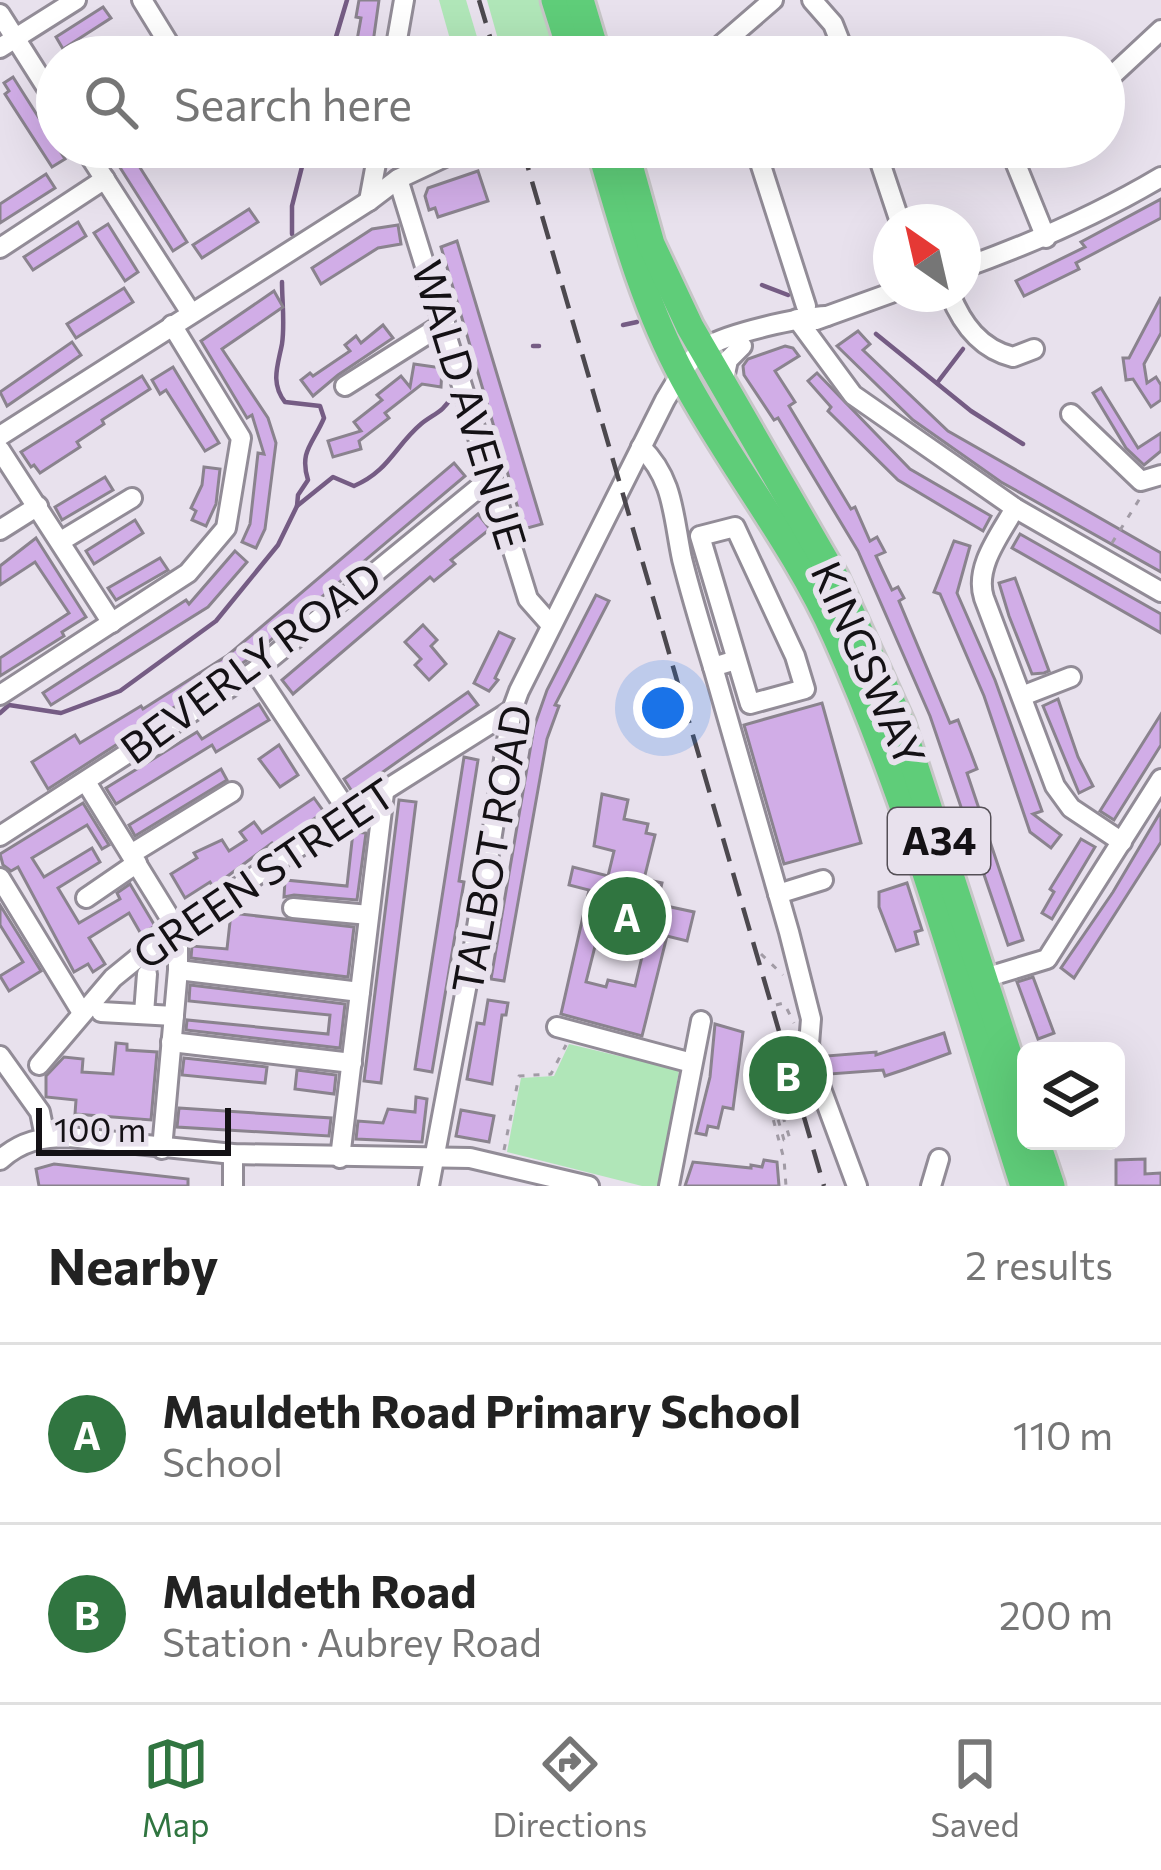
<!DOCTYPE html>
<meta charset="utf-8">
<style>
body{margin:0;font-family:Commissioner,sans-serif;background:#f2f2f2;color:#222}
.controls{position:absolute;right:36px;bottom:36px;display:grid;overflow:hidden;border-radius:18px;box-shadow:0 12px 48px #0002}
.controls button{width:108px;height:108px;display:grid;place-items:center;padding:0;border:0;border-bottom:3px solid #e0e0e0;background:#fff;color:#222;font:60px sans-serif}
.compass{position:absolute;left:873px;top:204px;width:108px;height:108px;border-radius:50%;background:#fff;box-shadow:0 12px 48px #0002;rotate:326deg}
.scale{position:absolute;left:36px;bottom:30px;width:195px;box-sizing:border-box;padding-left:12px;border:6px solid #141115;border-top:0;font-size:33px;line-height:42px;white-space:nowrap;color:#141115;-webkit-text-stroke:9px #e8e1ed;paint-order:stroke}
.you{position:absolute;left:663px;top:708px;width:42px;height:42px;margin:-30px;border:9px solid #fff;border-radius:50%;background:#1a73e8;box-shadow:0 0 0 18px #1a73e833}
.badge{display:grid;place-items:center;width:78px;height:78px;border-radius:50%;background:#307540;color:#fff;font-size:39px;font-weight:700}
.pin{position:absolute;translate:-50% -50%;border:6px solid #fff;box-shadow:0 3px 12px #0006}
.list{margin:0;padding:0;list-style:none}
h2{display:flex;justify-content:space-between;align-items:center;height:156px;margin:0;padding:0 48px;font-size:51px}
h2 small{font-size:39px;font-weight:400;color:#767676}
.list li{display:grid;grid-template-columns:78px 1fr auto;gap:36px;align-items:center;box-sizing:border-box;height:180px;padding:0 48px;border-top:3px solid #e0e0e0}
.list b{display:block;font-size:45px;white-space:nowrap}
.list p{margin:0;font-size:39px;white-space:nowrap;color:#767676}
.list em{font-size:39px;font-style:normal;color:#767676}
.icon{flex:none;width:66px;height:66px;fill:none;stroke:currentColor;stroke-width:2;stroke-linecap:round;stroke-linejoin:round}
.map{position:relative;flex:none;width:1161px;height:1186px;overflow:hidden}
.search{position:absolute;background:#fff;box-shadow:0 12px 48px #0002;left:36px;right:36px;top:36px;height:132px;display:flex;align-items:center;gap:30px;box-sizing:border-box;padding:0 42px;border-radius:66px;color:#767676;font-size:45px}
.sheet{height:516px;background:#fff}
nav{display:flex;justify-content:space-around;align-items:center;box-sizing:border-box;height:168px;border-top:3px solid #e0e0e0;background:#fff;font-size:33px;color:#767676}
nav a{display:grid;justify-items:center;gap:6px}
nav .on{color:#307540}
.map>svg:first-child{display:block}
</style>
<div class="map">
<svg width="1161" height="1186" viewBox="0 0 1161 1186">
<rect width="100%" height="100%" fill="#e8e1ed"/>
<g fill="#b0e6b8">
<path d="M 439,0 L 466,0 L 483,57 L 455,57 Z"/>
<path d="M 487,0 L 540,0 L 558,57 L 503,57 Z"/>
<path d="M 569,1044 L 623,1057 L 626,1050 L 680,1064 L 661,1179 L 657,1186 L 642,1186 L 507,1152 L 521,1078 L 554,1076 Z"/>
</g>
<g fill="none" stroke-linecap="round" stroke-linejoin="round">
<g stroke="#755c84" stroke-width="4.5">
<path d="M 330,57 L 347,0"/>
<path d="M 292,234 L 292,206 L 307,147"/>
<path d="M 762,285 L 788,295"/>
<path d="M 623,325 L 637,322"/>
<path d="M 876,334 L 971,411 L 1023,444"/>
<path d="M 533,346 L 539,346"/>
<path d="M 937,383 L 963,349"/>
<path d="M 297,506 L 333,477 L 354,486 C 389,471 395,446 421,424 C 433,414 444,412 451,397"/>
<path d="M 0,713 L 9,705 L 61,713 L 120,691 L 216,621 L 278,545 L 297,506 L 298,495 L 308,480 C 299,451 313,444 324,418 L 320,406 L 285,402 C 270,383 278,365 282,344 C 285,324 282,301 282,282"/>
</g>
</g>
<g fill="#d1ade7" stroke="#8a838e" stroke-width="3" fill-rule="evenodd">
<path d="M 359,0 L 379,0 L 371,57 L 354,57 L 361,18 L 356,17 Z"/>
<path d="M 103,7 L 111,18 L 63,49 L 56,37 Z"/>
<path d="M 13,77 L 65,159 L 52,167 L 5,94 L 9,91 L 4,83 Z"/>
<path d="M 107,147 L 127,147 L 187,242 L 173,251 Z"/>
<path d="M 478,171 L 488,201 L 438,217 L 435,208 L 429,210 L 425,196 L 428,188 Z"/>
<path d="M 46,174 L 55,188 L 0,223 L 0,204 Z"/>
<path d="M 1161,199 L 1161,218 L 1076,263 L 1079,269 L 1024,296 L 1016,281 L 1085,247 L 1081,242 Z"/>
<path d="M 249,209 L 258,222 L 202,258 L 193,245 Z"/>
<path d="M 78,222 L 86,236 L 33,270 L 24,257 Z"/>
<path d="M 108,224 L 138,272 L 125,281 L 94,233 Z"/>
<path d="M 398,225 L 401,244 L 378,248 L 321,284 L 312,268 L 372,229 Z"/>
<path d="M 457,241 L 542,524 L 524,529 L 441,247 Z"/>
<path d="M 124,288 L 133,302 L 76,338 L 67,324 Z"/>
<path d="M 274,291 L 283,307 L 222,349 L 268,418 L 276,443 L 265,529 L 256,548 L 242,542 L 250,524 L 258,453 L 264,454 L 252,415 L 247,418 L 201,341 Z"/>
<path d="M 1161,297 L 1161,333 L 1144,364 L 1147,383 L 1156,377 L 1161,385 L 1161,400 L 1151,407 L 1133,379 L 1126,380 L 1123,358 L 1129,358 Z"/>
<path d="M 383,325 L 393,338 L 338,375 L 313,396 L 301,380 L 310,373 L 313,376 L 350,351 L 345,345 L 356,336 L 361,343 Z"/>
<path d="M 858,331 L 870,344 L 863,350 L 948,431 L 1161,553 L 1161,572 L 1001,482 L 913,420 L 837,346 Z"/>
<path d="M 72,342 L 81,355 L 7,406 L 0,392 Z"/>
<path d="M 785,346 L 793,348 L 799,356 L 775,371 L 795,402 L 789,406 L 851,509 L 855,507 L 870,541 L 877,537 L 885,552 L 876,556 L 882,569 L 892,590 L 898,587 L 904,598 L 899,601 L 950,723 L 958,720 L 971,753 L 977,769 L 967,773 L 1023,940 L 1008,945 L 930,716 L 858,551 L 778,418 L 774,420 L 744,375 L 743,366 L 748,359 Z"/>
<path d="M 414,364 L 442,368 L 441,387 L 422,384 L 385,413 L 389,418 L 359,441 L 361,449 L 333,457 L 328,441 L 361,431 L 354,422 L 382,400 L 377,395 L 401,376 L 410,387 Z"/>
<path d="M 173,367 L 219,443 L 205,451 L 166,390 L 160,394 L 152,380 Z"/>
<path d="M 817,373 L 910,469 L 991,516 L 983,531 L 898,480 L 828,411 L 831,407 L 808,381 Z"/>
<path d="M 142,376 L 150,389 L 102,420 L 104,424 L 77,442 L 80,447 L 40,473 L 34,465 L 31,467 L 21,452 Z"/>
<path d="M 1101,388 L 1138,448 L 1161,433 L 1161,451 L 1144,465 L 1126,448 L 1093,393 Z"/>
<path d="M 454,463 L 465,476 L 247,660 L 48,789 L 32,762 L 75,735 L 80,743 L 141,706 L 143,709 L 228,655 Z"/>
<path d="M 204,467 L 220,469 L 216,504 L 206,526 L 192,520 L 196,511 L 191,508 L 202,485 Z"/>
<path d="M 105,477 L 113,490 L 62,520 L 55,507 Z"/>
<path d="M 478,514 L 490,529 L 451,560 L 455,564 L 434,581 L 430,577 L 293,694 L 282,680 Z"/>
<path d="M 135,520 L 143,533 L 94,564 L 86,551 Z"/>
<path d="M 1020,534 L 1161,614 L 1161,633 L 1012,548 Z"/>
<path d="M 36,538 L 86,617 L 62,632 L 64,636 L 0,676 L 0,658 L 69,613 L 35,562 L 0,585 L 0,566 Z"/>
<path d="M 954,541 L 970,546 L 957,593 L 995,680 L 1042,811 L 1033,814 L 1061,835 L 1051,848 L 1030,832 L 984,696 L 940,594 L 934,592 Z"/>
<path d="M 235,551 L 247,562 L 208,607 L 51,705 L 43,693 L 186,600 L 189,604 Z"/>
<path d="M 160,558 L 168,570 L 116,600 L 108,588 Z"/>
<path d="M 1015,578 L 1049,671 L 1044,673 L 1032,674 L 1009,616 L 999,583 Z"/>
<path d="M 596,595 L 609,601 L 555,705 L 559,706 L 547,739 L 504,981 L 491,979 L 534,727 L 547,690 Z"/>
<path d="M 423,625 L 437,640 L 431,646 L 446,664 L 429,680 L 415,665 L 421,659 L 405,642 Z"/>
<path d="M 499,632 L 514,639 L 495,678 L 498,680 L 489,691 L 474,683 Z"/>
<path d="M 468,692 L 478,705 L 353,793 L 344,779 Z"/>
<path d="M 1058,699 L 1078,757 L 1093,786 L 1079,793 L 1043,706 Z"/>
<path d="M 822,703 L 861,843 L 784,864 L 744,725 Z"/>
<path d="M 259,704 L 269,720 L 216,752 L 212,745 L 116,804 L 106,788 L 197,732 L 202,739 Z"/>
<path d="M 1161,714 L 1161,745 L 1114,820 L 1100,811 Z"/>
<path d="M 279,745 L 298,775 L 280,787 L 259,759 Z"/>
<path d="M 464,757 L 478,760 L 459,881 L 464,882 L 432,1072 L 415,1069 Z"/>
<path d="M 221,769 L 227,780 L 135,836 L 129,825 Z"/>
<path d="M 602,794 L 628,800 L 624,819 L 648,824 L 646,833 L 655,835 L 644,879 L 662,883 L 657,904 L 694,912 L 687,941 L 667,936 L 642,1036 L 561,1014 L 589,890 L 569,885 L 573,867 L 608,876 L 614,851 L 594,846 ZM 608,895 L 654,906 L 635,986 L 608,980 L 606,987 L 586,982 Z"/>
<path d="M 314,798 L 324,812 L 275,846 L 272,843 L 213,887 L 210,882 L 185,898 L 171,874 L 197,858 L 194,853 L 222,840 L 229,851 L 246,840 L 240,832 L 254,822 L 262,833 Z"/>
<path d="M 399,800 L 416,802 L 381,1083 L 364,1081 Z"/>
<path d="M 83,803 L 109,845 L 102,849 L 87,825 L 32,858 L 44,877 L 92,848 L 100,862 L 58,888 L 79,923 L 120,899 L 117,893 L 130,884 L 155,926 L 141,934 L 129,913 L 89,938 L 105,964 L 93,972 L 88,964 L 74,972 L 18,867 L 11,871 L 3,865 L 0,854 Z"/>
<path d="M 1161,811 L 1161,842 L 1074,978 L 1061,968 L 1113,892 Z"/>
<path d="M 353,832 L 366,833 L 357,900 L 294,895 L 284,897 L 285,880 L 347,886 Z"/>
<path d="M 1081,839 L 1095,847 L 1052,919 L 1042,913 L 1054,892 L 1050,889 Z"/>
<path d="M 907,883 L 922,930 L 915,932 L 918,944 L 896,951 L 879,907 L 879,892 Z"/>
<path d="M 0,905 L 41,971 L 9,991 L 0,976 L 23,962 L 0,925 Z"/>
<path d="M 231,913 L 354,927 L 348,977 L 191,958 L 192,946 L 227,949 Z"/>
<path d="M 1033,977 L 1054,1033 L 1038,1039 L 1017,982 Z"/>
<path d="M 190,985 L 345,1004 L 340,1048 L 186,1030 L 187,1020 L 328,1034 L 330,1015 L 189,1001 Z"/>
<path d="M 488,1000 L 508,1003 L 506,1015 L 502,1015 L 492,1084 L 467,1079 L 477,1023 L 484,1024 Z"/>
<path d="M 715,1024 L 743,1032 L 733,1109 L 723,1107 L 718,1128 L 708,1126 L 706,1135 L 696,1133 L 710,1077 Z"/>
<path d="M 944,1033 L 950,1053 L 906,1069 L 885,1076 L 883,1070 L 830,1074 L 826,1056 L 876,1052 L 876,1055 Z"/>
<path d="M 116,1043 L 127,1044 L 127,1050 L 157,1052 L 151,1120 L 75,1114 L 76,1100 L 46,1097 L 46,1076 L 64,1057 L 83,1059 L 82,1072 L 113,1074 Z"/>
<path d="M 184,1058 L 267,1067 L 265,1083 L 182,1075 Z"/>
<path d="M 297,1070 L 336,1075 L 334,1094 L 295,1089 Z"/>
<path d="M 416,1097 L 427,1099 L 422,1142 L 356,1139 L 358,1121 L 383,1123 L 388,1109 L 415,1112 Z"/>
<path d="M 179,1108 L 331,1118 L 329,1136 L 177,1127 Z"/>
<path d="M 461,1110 L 494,1116 L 489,1142 L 456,1136 Z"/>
<path d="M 1145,1159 L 1145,1174 L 1161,1173 L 1161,1186 L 1116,1186 L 1116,1160 Z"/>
<path d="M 764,1160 L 777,1162 L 779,1186 L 685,1186 L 693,1162 L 751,1168 L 751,1165 L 762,1167 Z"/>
<path d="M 54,1164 L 188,1179 L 188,1186 L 39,1186 L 36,1169 Z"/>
</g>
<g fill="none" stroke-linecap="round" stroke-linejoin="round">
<g stroke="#928c97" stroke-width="24">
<g id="minor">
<path d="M 142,0 L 177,57"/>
<path d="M 812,0 L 833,24 L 846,57"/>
<path d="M 0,14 L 57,104"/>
<path d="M 0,48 L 76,0"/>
<path d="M 394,57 L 404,0"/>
<path d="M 707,57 L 773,0"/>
<path d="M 1104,83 L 1161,30"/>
<path d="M 84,147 L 191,313"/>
<path d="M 755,147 L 806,306"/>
<path d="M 875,147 L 900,222"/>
<path d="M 1009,147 L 1046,238"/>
<path d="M 398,179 L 528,599 L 551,625"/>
<path d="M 369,201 L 379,147"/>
<path d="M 0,248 L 105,179"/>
<path d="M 963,268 C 1033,243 1097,215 1161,177"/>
<path d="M 950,294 C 962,324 980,349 1013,357 L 1034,349"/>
<path d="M 797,319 L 853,395 L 1015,508 L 1161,592"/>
<path d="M 816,320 L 891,293"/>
<path d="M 723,383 L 728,360 L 742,346"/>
<path d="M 345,386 L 445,323"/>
<path d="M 1071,414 L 1141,481 L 1161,475"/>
<path d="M 0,436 L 369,201 L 398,179 L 466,147"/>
<path d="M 641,447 C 674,479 673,516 682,559 C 691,595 702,631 713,667"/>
<path d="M 0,450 L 112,623"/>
<path d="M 1015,508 C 1000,535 974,567 984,598 L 1055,786 L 1071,808 L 1122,842"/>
<path d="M 735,527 L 795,656 L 805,689 L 750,704 L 700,536 Z"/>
<path d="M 0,530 L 38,506"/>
<path d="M 61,541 L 132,498"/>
<path d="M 736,660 L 713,667 L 789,932 L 811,1019 L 809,1044 L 817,1078 L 857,1186"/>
<path d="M 255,671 L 349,813"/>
<path d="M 0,695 L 188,573 L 226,528 L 241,438 L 172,325"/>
<path d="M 1022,696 L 1071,677"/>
<path d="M 86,782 L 178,931 L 178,970 L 162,1149"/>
<path d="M 0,836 L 255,671 L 492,477"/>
<path d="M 131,854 L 232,792"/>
<path d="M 0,878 L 81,1011"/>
<path d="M 778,894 L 823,880"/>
<path d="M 86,898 L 137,863"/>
<path d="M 293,908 L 369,915"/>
<path d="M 178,970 L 360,992"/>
<path d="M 981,979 L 1047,959 L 1161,779"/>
<path d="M 101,1012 L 174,1016"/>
<path d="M 144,1013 L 147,974"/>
<path d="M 557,1027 L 692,1063"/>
<path d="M 171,1042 L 352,1063"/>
<path d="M 0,1056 L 40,1112 L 45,1137"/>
<path d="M 39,1065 L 113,978 L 156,943 L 349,813 L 512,710"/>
<path d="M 340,1158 L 384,793"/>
<path d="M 0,1160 C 21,1141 42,1137 69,1137 L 233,1154 L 470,1158 L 589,1186"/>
<path d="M 233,1186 L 233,1154"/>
<path d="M 429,1186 L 474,946 L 512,710 L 519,691 L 665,400 C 676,382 688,359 706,347 C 729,333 800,317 827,316"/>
<path d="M 669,1186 L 701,1021"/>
<path d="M 931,1186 L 939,1159"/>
</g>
</g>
<g stroke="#c7c6c7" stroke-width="33">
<g id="highway">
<path d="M 555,0 L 573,57"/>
<path d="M 580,0 L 597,57"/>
<path d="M 600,147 C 623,226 644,305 683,377 C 730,465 795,544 836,636 C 915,812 965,1002 1024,1186"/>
<path d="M 624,147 L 651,244 L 690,327 L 835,578 L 901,724 L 1026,1110"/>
<path d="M 1036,1141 L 1051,1186"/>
</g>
</g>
<g stroke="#a19ba5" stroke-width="3" stroke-dasharray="6 9" stroke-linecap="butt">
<path d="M 1112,543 L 1142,495"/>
<path d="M 761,954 L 783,975"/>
<path d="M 776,1005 L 784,1003 L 794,1023"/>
<path d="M 766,1079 L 764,1072 L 769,1071 L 771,1078"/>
<path d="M 777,1079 L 771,1079 L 790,1139 L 784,1140 L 767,1081 L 763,1082 L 784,1159 L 786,1186"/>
<path d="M 504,1150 L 519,1076 L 551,1074 L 566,1045"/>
</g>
<use href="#minor" stroke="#fff" stroke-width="18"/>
<use href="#highway" stroke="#5fcd79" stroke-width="27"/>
<g stroke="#4c484e" stroke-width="4.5" stroke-dasharray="24 12" stroke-linecap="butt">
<path d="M 479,0 L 496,57"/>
<path d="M 522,147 L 824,1186"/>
</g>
</g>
<g text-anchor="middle" stroke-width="12" stroke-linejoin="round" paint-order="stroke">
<rect fill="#e8e1ed" stroke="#544f56" stroke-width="3" x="888" y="808" width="102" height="66" rx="9"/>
<g font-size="39" font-weight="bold" fill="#141115">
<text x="939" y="855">A34</text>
</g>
<g font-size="42" fill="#141115" stroke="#e8e1ed">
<text transform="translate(469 405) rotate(73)" y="15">WALD AVENUE</text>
<text transform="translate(251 663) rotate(-36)" y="15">BEVERLY ROAD</text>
<text transform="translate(868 664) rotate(66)" y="15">KINGSWAY</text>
<text transform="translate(492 849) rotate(-80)" y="15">TALBOT ROAD</text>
<text transform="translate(264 874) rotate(-34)" y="15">GREEN STREET</text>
</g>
</g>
</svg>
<div class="controls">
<button><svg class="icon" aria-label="layers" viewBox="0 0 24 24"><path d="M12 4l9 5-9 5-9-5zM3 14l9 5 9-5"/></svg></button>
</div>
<svg class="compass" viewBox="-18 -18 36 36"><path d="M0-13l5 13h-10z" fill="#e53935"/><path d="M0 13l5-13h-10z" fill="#767676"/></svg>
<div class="scale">100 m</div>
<div class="you"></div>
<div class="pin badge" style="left:627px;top:916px">A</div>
<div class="pin badge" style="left:788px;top:1075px">B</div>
<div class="search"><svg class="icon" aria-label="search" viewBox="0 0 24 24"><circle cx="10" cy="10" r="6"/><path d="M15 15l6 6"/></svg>Search here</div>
</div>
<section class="sheet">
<h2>Nearby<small>2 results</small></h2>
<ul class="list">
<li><span class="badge">A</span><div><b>Mauldeth Road Primary School</b><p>School</p></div><em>110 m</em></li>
<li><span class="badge">B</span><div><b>Mauldeth Road</b><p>Station · Aubrey Road</p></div><em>200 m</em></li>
</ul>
</section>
<nav>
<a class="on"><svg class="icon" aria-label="map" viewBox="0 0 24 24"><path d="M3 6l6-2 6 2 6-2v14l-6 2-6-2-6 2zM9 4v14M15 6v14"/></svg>Map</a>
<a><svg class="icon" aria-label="directions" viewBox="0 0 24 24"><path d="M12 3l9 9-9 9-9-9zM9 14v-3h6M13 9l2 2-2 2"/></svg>Directions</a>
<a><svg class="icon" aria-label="saved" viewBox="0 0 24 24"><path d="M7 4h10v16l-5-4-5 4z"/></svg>Saved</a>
</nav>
